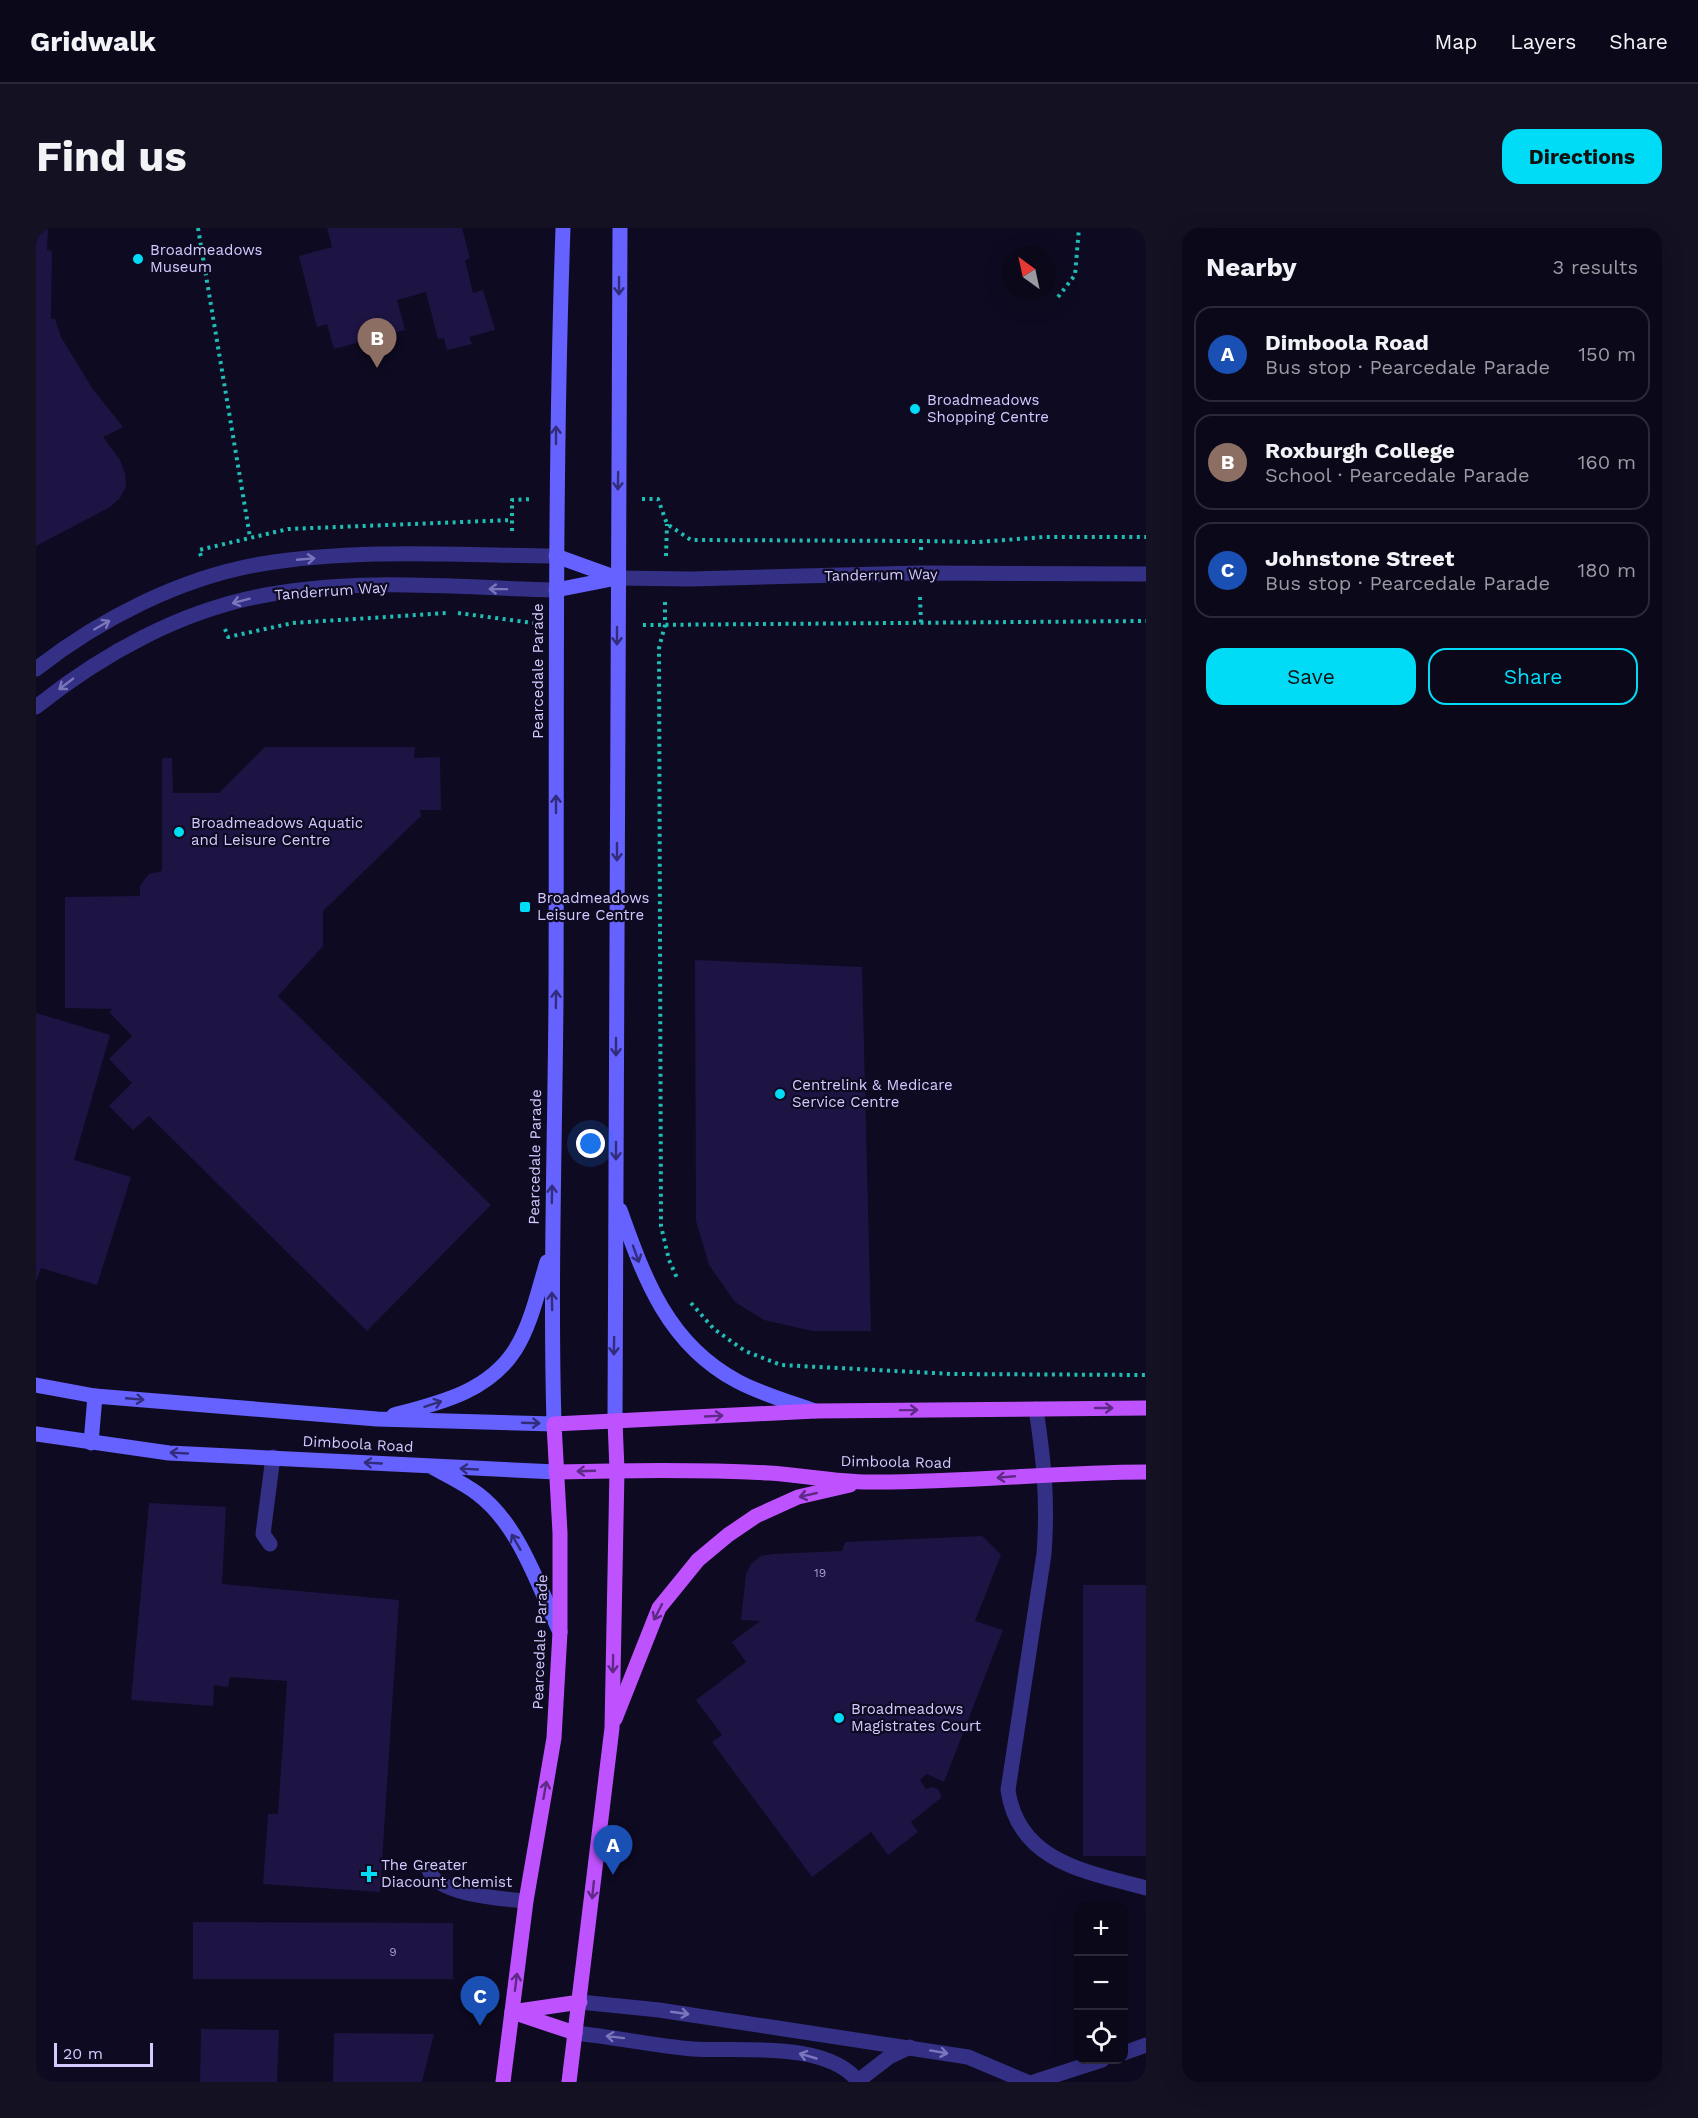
<!DOCTYPE html>
<meta charset="utf-8">
<style>
body{margin:0;font-family:"Work Sans",sans-serif;background:#131122;color:#f1f3f6}
.controls{position:absolute;right:18px;bottom:18px;display:grid;overflow:hidden;border-radius:12px;box-shadow:0 6px 24px #0002}
.controls button{width:54px;height:54px;display:grid;place-items:center;padding:0;border:0;border-bottom:2px solid #2a2938;background:#0a0819;color:#f1f3f6;font:30px sans-serif}
.compass{position:absolute;left:966px;top:18px;width:54px;height:54px;border-radius:50%;background:#0a0819;box-shadow:0 6px 24px #0002;rotate:327deg}
.scale{position:absolute;left:18px;bottom:15px;width:99px;box-sizing:border-box;padding-left:6px;border:3px solid #d1cbff;border-top:0;font-size:16px;line-height:21px;white-space:nowrap;color:#d1cbff;-webkit-text-stroke:4px #0e0a21;paint-order:stroke}
.you{position:absolute;left:555px;top:916px;width:21px;height:21px;margin:-15px;border:4px solid #fff;border-radius:50%;background:#1a73e8;box-shadow:0 0 0 9px #1a73e833}
.badge{display:grid;place-items:center;width:39px;height:39px;border-radius:50%;background:#00dcf6;color:#fff;font-size:20px;font-weight:700}
.pin{position:absolute;translate:-50% -50px;filter:drop-shadow(0 2px 3px #0008)}
.pin::after{content:'';position:absolute;top:32px;width:21px;height:18px;background:inherit;clip-path:polygon(0 0,100% 0,50% 100%)}
.list{margin:0;padding:0;list-style:none}
h2{display:flex;justify-content:space-between;align-items:center;height:78px;margin:0;padding:0 24px;font-size:26px}
h2 small{font-size:20px;font-weight:400;color:#999aa2}
.list li{display:grid;grid-template-columns:39px 1fr auto;gap:18px;align-items:center;box-sizing:border-box;height:96px;margin:0 12px 12px;padding:0 12px;border:2px solid #2a2938;border-radius:18px}
.list b{display:block;font-size:22px;white-space:nowrap}
.list p{margin:0;font-size:20px;white-space:nowrap;color:#999aa2}
.list em{font-size:20px;font-style:normal;color:#999aa2}
.actions{display:flex;gap:12px;padding:18px 24px}
.actions a{flex:1;padding:14px 0;border:2px solid #00dcf6;border-radius:18px;text-align:center;font-size:21px;color:#00dcf6}
.actions .main{background:#00dcf6;color:#111}
.icon{flex:none;width:33px;height:33px;fill:none;stroke:currentColor;stroke-width:2;stroke-linecap:round;stroke-linejoin:round}
.map{position:relative;flex:none;width:1110px;height:1854px;overflow:hidden;border-radius:18px}
header{display:flex;align-items:center;gap:36px;box-sizing:border-box;height:84px;padding:0 30px;background:#0a0819;border-bottom:2px solid #2a2938}
header strong{font-size:28px}
nav{display:flex;gap:33px;margin-inline-start:auto;font-size:21px}
.intro{display:flex;align-items:center;justify-content:space-between;box-sizing:border-box;height:144px;padding:0 36px}
h1{margin:0;font-size:42px}
.button{padding:15px 27px;border-radius:18px;background:#00dcf6;color:#111;font-size:21px;font-weight:700}
main{display:flex;gap:36px;padding:0 36px}
aside{flex:1;background:#0a0819;border-radius:18px;box-shadow:0 6px 24px #0002}
.map>svg:first-child{display:block}
</style>
<header>
<strong>Gridwalk</strong>
<nav><a>Map</a><a>Layers</a><a>Share</a></nav>
</header>
<div class="intro"><h1>Find us</h1><a class="button">Directions</a></div>
<main>
<div class="map">
<svg width="1110" height="1854" viewBox="0 0 1110 1854">
<rect width="100%" height="100%" fill="#0e0a21"/>
<g fill="#1e1444">
<path d="M 0,0 L 12,0 L 11,22 L 16,23 L 15,91 L 19,91 L 25,109 L 56,160 L 87,199 L 67,209 L 84,232 L 89,245 L 90,258 L 84,270 L 74,279 L 0,318 Z"/>
<path d="M 291,0 L 426,0 L 434,30 L 429,32 L 437,65 L 447,62 L 459,102 L 433,109 L 436,116 L 411,122 L 408,110 L 402,111 L 390,64 L 361,72 L 369,102 L 298,121 L 291,96 L 281,99 L 263,28 L 296,19 Z"/>
<path d="M 229,519 L 379,519 L 378,530 L 404,529 L 405,582 L 384,582 L 385,588 L 287,683 L 287,718 L 242,768 L 455,977 L 331,1103 L 113,888 L 97,902 L 73,878 L 96,855 L 73,831 L 96,808 L 73,784 L 77,781 L 29,780 L 29,669 L 104,668 L 104,658 L 108,652 L 113,646 L 126,643 L 126,530 L 136,530 L 137,565 L 183,565 Z"/>
<path d="M 659,732 L 826,739 L 835,1103 L 776,1103 L 728,1092 L 699,1074 L 673,1037 L 660,993 Z"/>
<path d="M 0,785 L 74,807 L 38,932 L 95,949 L 61,1057 L 5,1040 L 0,1054 Z"/>
<path d="M 113,1275 L 190,1279 L 186,1356 L 363,1372 L 344,1664 L 227,1656 L 232,1586 L 242,1586 L 251,1453 L 194,1449 L 192,1459 L 178,1457 L 177,1478 L 95,1472 Z"/>
<path d="M 946,1308 L 965,1327 L 939,1393 L 967,1402 L 908,1554 L 891,1546 L 884,1552 L 890,1561 L 896,1559 L 902,1561 L 906,1569 L 875,1594 L 882,1604 L 852,1627 L 835,1604 L 776,1649 L 676,1514 L 686,1507 L 660,1472 L 710,1434 L 696,1414 L 724,1393 L 705,1392 L 710,1346 L 715,1336 L 725,1328 L 737,1326 L 806,1323 L 809,1314 Z"/>
<rect x="1047" y="1357" width="63" height="271"/>
<path d="M 157,1694 L 417,1695 L 417,1751 L 157,1751 Z"/>
<path d="M 165,1801 L 243,1802 L 241,1854 L 164,1854 Z"/>
<path d="M 298,1805 L 398,1806 L 386,1854 L 297,1854 Z"/>
</g>
<g fill="none" stroke-linecap="round" stroke-linejoin="round">
<g stroke="#20bdb4" stroke-width="4" stroke-dasharray="3 4.5" stroke-linecap="butt">
<path d="M 162,0 L 214,309"/>
<path d="M 1022,69 L 1039,47 L 1043,0"/>
<path d="M 606,271 L 622,271 L 631,296 L 655,312 L 885,313"/>
<path d="M 476,303 L 476,272 L 497,271"/>
<path d="M 885,322 L 885,313 L 942,314 L 1008,309 L 1110,309"/>
<path d="M 165,328 L 163,322 L 252,301 L 476,292"/>
<path d="M 630,328 L 631,296"/>
<path d="M 884,369 L 885,395"/>
<path d="M 629,374 L 629,397 L 623,420 L 625,998 L 633,1032 L 641,1050"/>
<path d="M 422,385 L 497,395"/>
<path d="M 607,397 L 1110,393"/>
<path d="M 189,401 L 192,409 L 257,395 L 411,385"/>
<path d="M 655,1075 L 678,1101 L 709,1123 L 745,1137 L 916,1146 L 1110,1147"/>
</g>
<g stroke="#343085" stroke-width="15">
<path d="M 1000,1181 C 1008,1234 1012,1272 1008,1326 L 972,1562 C 982,1634 1051,1644 1110,1660"/>
<path d="M 234,1316 L 227,1306 L 237,1229"/>
<path d="M 393,1642 C 400,1667 468,1671 490,1673"/>
<path d="M 544,1774 L 623,1782 L 932,1829 L 991,1854"/>
<path d="M 539,1805 C 579,1809 618,1818 657,1821 C 705,1824 790,1812 823,1854"/>
<path d="M 1088,1825 L 1110,1817"/>
<path d="M 822,1853 L 853,1829 L 874,1819"/>
<path d="M 998,1854 L 1066,1832"/>
</g>
<g stroke="#343085" stroke-width="15">
<path d="M 581,350 L 654,351 L 884,345 L 1110,346"/>
<path d="M 0,441 C 64,391 144,350 225,336 C 321,320 423,327 520,328"/>
<path d="M 0,479 C 66,426 146,382 230,367 C 325,349 425,360 520,362"/>
</g>
<g stroke="#6662ff" stroke-width="15">
<path d="M 520,328 L 581,350"/>
<path d="M 520,362 L 581,350"/>
<path d="M 584,982 C 609,1052 632,1116 701,1153 C 725,1166 754,1174 779,1183"/>
<path d="M 0,1157 L 59,1168 L 341,1191 L 518,1196 C 514,1053 519,912 520,769 C 521,513 518,256 527,0"/>
<path d="M 358,1187 C 403,1175 452,1164 479,1122 C 495,1097 502,1063 511,1034"/>
<path d="M 579,1193 L 584,0"/>
<path d="M 0,1206 L 133,1225 L 520,1244"/>
<path d="M 55,1215 L 59,1168"/>
<path d="M 398,1240 C 412,1248 429,1256 442,1266 C 484,1298 502,1358 524,1404"/>
</g>
<g stroke="#bf52ff" stroke-width="15">
<path d="M 520,1244 C 591,1242 662,1241 733,1245 C 766,1247 800,1254 833,1254 C 925,1255 1017,1244 1110,1244"/>
<path d="M 579,1491 L 623,1380 L 662,1332 L 692,1307 L 720,1288 L 762,1269 L 814,1257"/>
<path d="M 476,1784 L 544,1774"/>
<path d="M 479,1785 L 539,1805"/>
<path d="M 467,1854 L 490,1673 L 518,1510 L 524,1404 L 524,1305 L 518,1196 L 779,1183 L 1110,1180"/>
<path d="M 533,1854 L 576,1500 L 581,1242 L 579,1193"/>
</g>
</g>
<defs><path id="oneway-shaft" d="M-6 0H5M1.5-3L5.5 0L1.5 3" fill="none" stroke-width="1.6" stroke-linecap="round" stroke-linejoin="round" transform="scale(1.5)"/></defs>
<g stroke="#312d7a">
<use href="#oneway-shaft" transform="translate(583 58) rotate(90)"/>
<use href="#oneway-shaft" transform="translate(520 207) rotate(-90)"/>
<use href="#oneway-shaft" transform="translate(582 253) rotate(91)"/>
<use href="#oneway-shaft" transform="translate(581 408) rotate(90)"/>
<use href="#oneway-shaft" transform="translate(520 576) rotate(-90)"/>
<use href="#oneway-shaft" transform="translate(581 624) rotate(90)"/>
<use href="#oneway-shaft" transform="translate(520 771) rotate(-89)"/>
<use href="#oneway-shaft" transform="translate(580 819) rotate(90)"/>
<use href="#oneway-shaft" transform="translate(580 923) rotate(90)"/>
<use href="#oneway-shaft" transform="translate(516 966) rotate(-89)"/>
<use href="#oneway-shaft" transform="translate(600 1026) rotate(70)"/>
<use href="#oneway-shaft" transform="translate(516 1073) rotate(-91)"/>
<use href="#oneway-shaft" transform="translate(578 1118) rotate(91)"/>
<use href="#oneway-shaft" transform="translate(99 1171) rotate(5)"/>
<use href="#oneway-shaft" transform="translate(397 1176) rotate(-18)"/>
<use href="#oneway-shaft" transform="translate(495 1195) rotate(2)"/>
<use href="#oneway-shaft" transform="translate(143 1225) rotate(-177)"/>
<use href="#oneway-shaft" transform="translate(337 1235) rotate(-177)"/>
<use href="#oneway-shaft" transform="translate(433 1241) rotate(-177)"/>
<use href="#oneway-shaft" transform="translate(480 1314) rotate(-120)"/>
</g>
<g stroke="#7b76bc">
<use href="#oneway-shaft" transform="translate(270 331) rotate(-5)"/>
<use href="#oneway-shaft" transform="translate(462 361) rotate(-179)"/>
<use href="#oneway-shaft" transform="translate(205 373) rotate(165)"/>
<use href="#oneway-shaft" transform="translate(66 397) rotate(-30)"/>
<use href="#oneway-shaft" transform="translate(30 456) rotate(143)"/>
<use href="#oneway-shaft" transform="translate(644 1785) rotate(8)"/>
<use href="#oneway-shaft" transform="translate(579 1809) rotate(-173)"/>
<use href="#oneway-shaft" transform="translate(903 1824) rotate(10)"/>
<use href="#oneway-shaft" transform="translate(772 1828) rotate(-164)"/>
</g>
<g stroke="#5e2a85">
<use href="#oneway-shaft" transform="translate(1068 1180)"/>
<use href="#oneway-shaft" transform="translate(873 1182) rotate(-1)"/>
<use href="#oneway-shaft" transform="translate(678 1188) rotate(-3)"/>
<use href="#oneway-shaft" transform="translate(550 1243) rotate(178)"/>
<use href="#oneway-shaft" transform="translate(970 1249) rotate(175)"/>
<use href="#oneway-shaft" transform="translate(772 1267) rotate(167)"/>
<use href="#oneway-shaft" transform="translate(622 1384) rotate(117)"/>
<use href="#oneway-shaft" transform="translate(577 1436) rotate(91)"/>
<use href="#oneway-shaft" transform="translate(509 1562) rotate(-80)"/>
<use href="#oneway-shaft" transform="translate(557 1662) rotate(96)"/>
<use href="#oneway-shaft" transform="translate(480 1754) rotate(-83)"/>
</g>
<g fill="#00dcf6" stroke="#0e0a21" stroke-width="2">
<circle cx="102" cy="31" r="6"/>
<circle cx="879" cy="181" r="6"/>
<circle cx="143" cy="604" r="6"/>
<rect x="483" y="673" width="12" height="12" rx="3"/>
<circle cx="744" cy="866" r="6"/>
<circle cx="803" cy="1490" r="6"/>
<path d="M330 1637h6v6h6v6h-6v6h-6v-6h-6v-6h6z"/>
</g>
<g text-anchor="middle" stroke-width="4.5" stroke-linejoin="round" paint-order="stroke">
<g font-size="12" fill="#a49dd0">
<text x="784" y="1349">19</text>
<text x="357" y="1728">9</text>
</g>
<g font-size="15" fill="#d1cbff" stroke="#0e0a21" text-anchor="start">
<text x="114" y="27">Broadmeadows<tspan x="114" dy="17">Museum</tspan></text>
<text x="891" y="177">Broadmeadows<tspan x="891" dy="17">Shopping Centre</tspan></text>
<text x="155" y="600">Broadmeadows Aquatic<tspan x="155" dy="17">and Leisure Centre</tspan></text>
<text x="501" y="675">Broadmeadows<tspan x="501" dy="17">Leisure Centre</tspan></text>
<text x="756" y="862">Centrelink &amp; Medicare<tspan x="756" dy="17">Service Centre</tspan></text>
<text x="815" y="1486">Broadmeadows<tspan x="815" dy="17">Magistrates Court</tspan></text>
<text x="345" y="1642">The Greater<tspan x="345" dy="17">Diacount Chemist</tspan></text>
</g>
<g font-size="15" fill="#d1cbff" stroke="#0e0a21">
<text transform="translate(845 347) rotate(-1)" y="5">Tanderrum Way</text>
<text transform="translate(295 363) rotate(-4)" y="5">Tanderrum Way</text>
<text transform="translate(502 443) rotate(-90)" y="5">Pearcedale Parade</text>
<text transform="translate(499 929) rotate(-89)" y="5">Pearcedale Parade</text>
<text transform="translate(322 1216) rotate(3)" y="5">Dimboola Road</text>
<text transform="translate(860 1234) rotate(1)" y="5">Dimboola Road</text>
<text transform="translate(504 1414) rotate(-88)" y="5">Pearcedale Parade</text>
</g>
</g>
</svg>
<div class="controls">
<button>+</button>
<button>−</button>
<button><svg class="icon" aria-label="locate" viewBox="0 0 24 24"><circle cx="12" cy="12" r="6"/><path d="M12 2v4M12 18v4M2 12h4M18 12h4"/></svg></button>
</div>
<svg class="compass" viewBox="-18 -18 36 36"><path d="M0-13l5 13h-10z" fill="#e53935"/><path d="M0 13l5-13h-10z" fill="#999aa2"/></svg>
<div class="scale">20 m</div>
<div class="you"></div>
<div class="pin badge" style="left:577px;top:1647px;background:#1a4fb4">A</div>
<div class="pin badge" style="left:341px;top:140px;background:#8d6e63">B</div>
<div class="pin badge" style="left:444px;top:1798px;background:#1a4fb4">C</div>
</div>
<aside>
<h2>Nearby<small>3 results</small></h2>
<ul class="list">
<li><span class="badge" style="background:#1a4fb4">A</span><div><b>Dimboola Road</b><p>Bus stop · Pearcedale Parade</p></div><em>150 m</em></li>
<li><span class="badge" style="background:#8d6e63">B</span><div><b>Roxburgh College</b><p>School · Pearcedale Parade</p></div><em>160 m</em></li>
<li><span class="badge" style="background:#1a4fb4">C</span><div><b>Johnstone Street</b><p>Bus stop · Pearcedale Parade</p></div><em>180 m</em></li>
</ul>
<div class="actions"><a class="main">Save</a><a>Share</a></div>
</aside>
</main>
